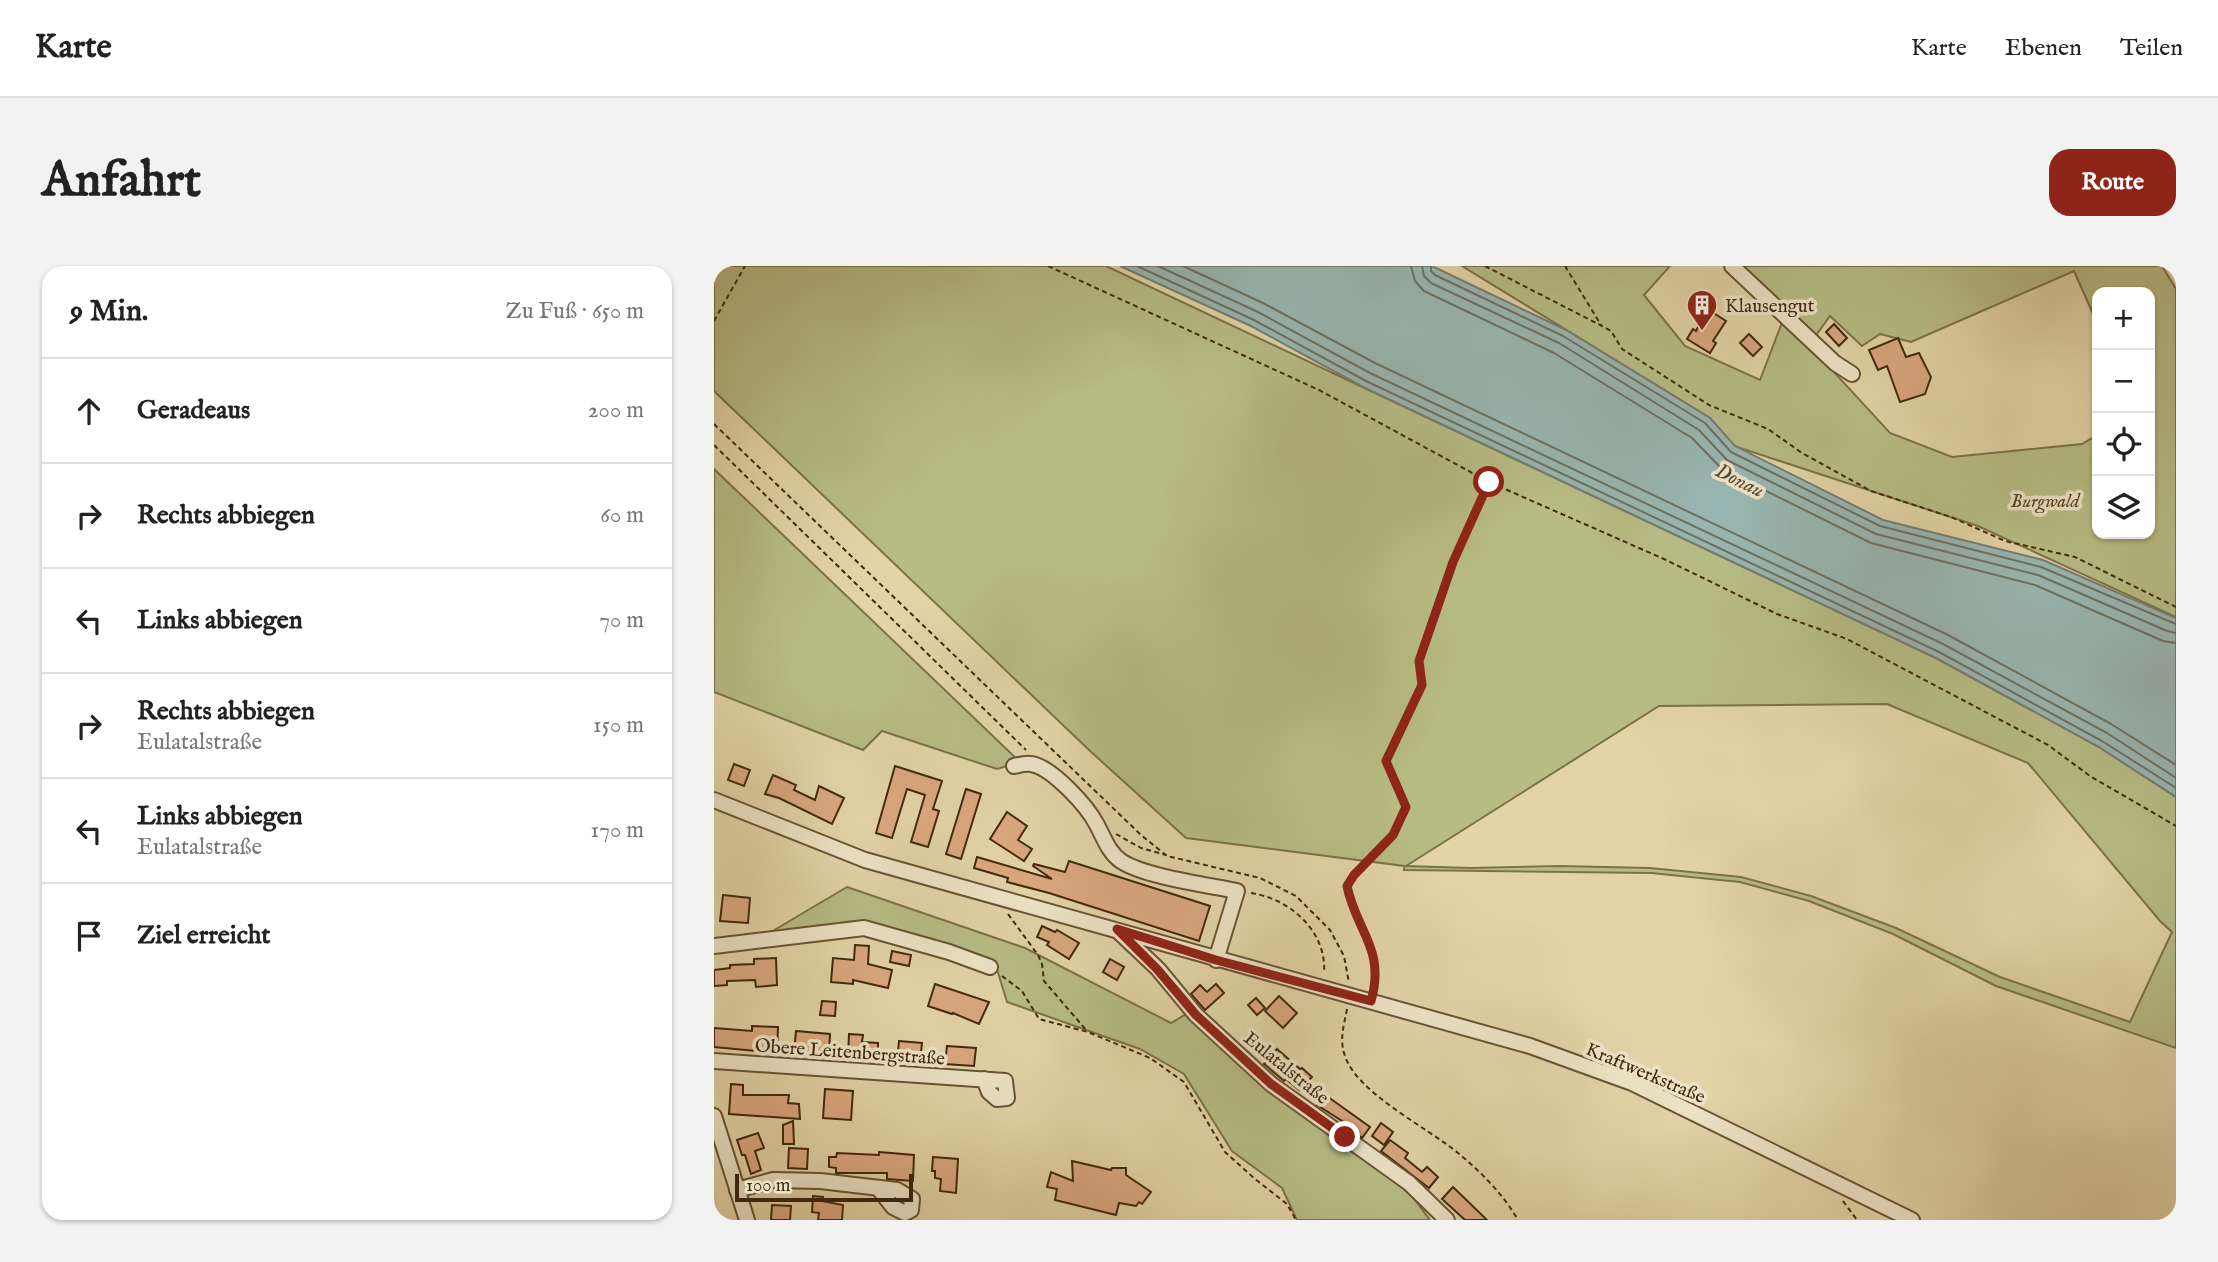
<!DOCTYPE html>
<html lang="de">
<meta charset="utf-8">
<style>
body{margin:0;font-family:"IM FELL English",serif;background:#f2f2f2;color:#222}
.controls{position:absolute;right:21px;top:21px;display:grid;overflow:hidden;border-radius:14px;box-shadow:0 2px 5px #0004}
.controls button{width:63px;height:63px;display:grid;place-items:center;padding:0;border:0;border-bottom:2px solid #e0e0e0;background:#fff;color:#222;font:35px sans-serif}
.scale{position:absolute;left:21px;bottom:18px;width:178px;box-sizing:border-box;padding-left:7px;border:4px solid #42290e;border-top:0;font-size:19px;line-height:24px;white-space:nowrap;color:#42290e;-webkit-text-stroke:5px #ece3c6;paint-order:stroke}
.stop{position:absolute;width:21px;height:21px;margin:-16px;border:5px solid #8f2418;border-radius:50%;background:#fff}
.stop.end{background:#8f2418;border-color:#fff;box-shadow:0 2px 7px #0008}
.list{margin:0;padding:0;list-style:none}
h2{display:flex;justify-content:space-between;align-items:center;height:91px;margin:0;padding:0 28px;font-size:30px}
h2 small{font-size:23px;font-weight:400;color:#767676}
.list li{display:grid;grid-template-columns:46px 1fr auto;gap:21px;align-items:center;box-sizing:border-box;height:105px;padding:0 28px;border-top:2px solid #e0e0e0}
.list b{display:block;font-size:26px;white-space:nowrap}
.list p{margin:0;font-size:23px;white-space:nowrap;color:#767676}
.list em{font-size:23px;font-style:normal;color:#767676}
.icon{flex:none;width:38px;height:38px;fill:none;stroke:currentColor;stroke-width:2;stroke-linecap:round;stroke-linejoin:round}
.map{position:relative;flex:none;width:1462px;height:954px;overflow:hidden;border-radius:21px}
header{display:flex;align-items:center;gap:42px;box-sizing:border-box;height:98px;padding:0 35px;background:#fff;border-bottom:2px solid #e0e0e0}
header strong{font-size:33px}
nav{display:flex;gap:38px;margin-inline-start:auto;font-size:24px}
.intro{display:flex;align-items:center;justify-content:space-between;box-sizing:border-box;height:168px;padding:0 42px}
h1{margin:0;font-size:49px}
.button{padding:18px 32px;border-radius:21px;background:#8f2418;color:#fff;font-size:24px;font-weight:700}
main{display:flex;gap:42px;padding:0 42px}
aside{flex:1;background:#fff;border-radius:21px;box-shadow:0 2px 5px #0004}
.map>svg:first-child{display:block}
</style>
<header>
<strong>Karte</strong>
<nav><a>Karte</a><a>Ebenen</a><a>Teilen</a></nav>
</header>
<div class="intro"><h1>Anfahrt</h1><a class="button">Route</a></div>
<main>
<aside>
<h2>9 Min.<small>Zu Fuß · 650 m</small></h2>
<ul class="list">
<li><svg class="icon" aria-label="ahead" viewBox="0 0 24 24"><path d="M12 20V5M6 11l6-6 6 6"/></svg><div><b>Geradeaus</b></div><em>200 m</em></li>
<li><svg class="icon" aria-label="right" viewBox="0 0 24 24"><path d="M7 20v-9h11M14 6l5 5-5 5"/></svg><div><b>Rechts abbiegen</b></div><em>60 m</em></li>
<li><svg class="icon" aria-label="left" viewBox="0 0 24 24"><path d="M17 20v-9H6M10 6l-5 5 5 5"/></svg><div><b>Links abbiegen</b></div><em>70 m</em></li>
<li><svg class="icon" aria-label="right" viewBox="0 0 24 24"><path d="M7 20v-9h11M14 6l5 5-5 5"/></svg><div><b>Rechts abbiegen</b><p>Eulatalstraße</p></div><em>150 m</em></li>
<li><svg class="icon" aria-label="left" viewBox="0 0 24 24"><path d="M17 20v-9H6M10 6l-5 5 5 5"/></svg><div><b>Links abbiegen</b><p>Eulatalstraße</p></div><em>170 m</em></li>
<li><svg class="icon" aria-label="arrive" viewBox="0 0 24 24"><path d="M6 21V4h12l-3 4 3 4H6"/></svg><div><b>Ziel erreicht</b></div></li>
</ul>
</aside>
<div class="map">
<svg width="1462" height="954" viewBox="0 0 1462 954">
<rect width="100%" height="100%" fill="#e2d4a7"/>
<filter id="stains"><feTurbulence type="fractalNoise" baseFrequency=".00286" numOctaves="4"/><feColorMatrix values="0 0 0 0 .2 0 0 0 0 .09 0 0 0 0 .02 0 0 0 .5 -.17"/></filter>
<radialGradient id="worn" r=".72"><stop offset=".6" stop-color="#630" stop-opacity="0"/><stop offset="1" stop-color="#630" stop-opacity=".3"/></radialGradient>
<g fill="#b7bc85" stroke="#7c724a" stroke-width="2" fill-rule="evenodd">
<path d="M 0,0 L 392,0 L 1222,392 L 1385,481 L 1462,531 L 1462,782 L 1282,720 L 1179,668 L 1095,635 L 1026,616 L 937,607 L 690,604 L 690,600 L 472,572 L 375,484 L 0,125 ZM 1173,438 L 1314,497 L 1446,655 L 1458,666 L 1416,756 L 1286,711 L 1182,662 L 1097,630 L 1027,611 L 936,602 L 846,600 L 757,602 L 692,600 L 945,440 Z"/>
<path d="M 748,0 L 956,0 L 930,29 L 971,80 L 1046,114 L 1072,46 L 1026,0 L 1448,0 L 1462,23 L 1462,351 L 1264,260 L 1020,180 L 996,152 ZM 1360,5 L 1383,57 L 1383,26 L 1436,26 L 1436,268 L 1383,268 L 1383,169 L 1368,178 L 1238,191 L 1176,167 L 1095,79 L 1116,50 L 1148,80 L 1166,68 L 1197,76 Z"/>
<path d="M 0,203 L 306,496 L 283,503 L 168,465 L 149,484 L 0,426 Z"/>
<path d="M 133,621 L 311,682 L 457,757 L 474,747 L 692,922 L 716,954 L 583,954 L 568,922 L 518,885 L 470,808 L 426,783 L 293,736 L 282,700 L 146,658 L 57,666 Z"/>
</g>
<path fill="#98b6b1" stroke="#767e70" stroke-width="2" d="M 406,0 L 718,0 L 852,64 L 996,152 L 1021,180 L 1169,254 L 1329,294 L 1462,352 L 1462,531 L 1385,481 L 1222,392 L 649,121 L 537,60 Z"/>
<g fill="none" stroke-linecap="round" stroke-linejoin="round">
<g stroke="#6d7060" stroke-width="2">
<path d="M 423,0 L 540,54 L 652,115 L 1225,386 L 1388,475 L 1462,522"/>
<path d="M 444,0 L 544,46 L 656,107 L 1229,378 L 1393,467 L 1462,512"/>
<path d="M 469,0 L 549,37 L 661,97 L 1234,369 L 1397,458 L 1462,499"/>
<path d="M 697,0 L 701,15 L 710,25 L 840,87 L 978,172 L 1008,203 L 1157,277 L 1321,319 L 1449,375 L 1462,377"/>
<path d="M 708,0 L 710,10 L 717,17 L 845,77 L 985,164 L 1013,194 L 1162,268 L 1324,309 L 1453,365 L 1462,367"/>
<path d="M 717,0 L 717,5 L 721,9 L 849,70 L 991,157 L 1017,186 L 1166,260 L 1327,301 L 1462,358"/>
</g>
</g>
<g fill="#daa780" stroke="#42290e" stroke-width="2">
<path d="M 998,46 L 1012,55 L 999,75 L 1002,77 L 996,87 L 973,73 L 979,63 L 982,65 L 987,55 L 991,57 Z"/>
<path d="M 1120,58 L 1133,72 L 1125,80 L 1112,66 Z"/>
<path d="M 1035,68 L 1048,81 L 1039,90 L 1026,77 Z"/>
<path d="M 1184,72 L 1192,91 L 1205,87 L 1217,111 L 1211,128 L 1186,136 L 1173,100 L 1164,104 L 1155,84 Z"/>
<path d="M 20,498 L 36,504 L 30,520 L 14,514 Z"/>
<path d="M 181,500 L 228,515 L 219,543 L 225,545 L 214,581 L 197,576 L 211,529 L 193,523 L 178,572 L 162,567 Z"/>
<path d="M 59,509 L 82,519 L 80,524 L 101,534 L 105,520 L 130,532 L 118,558 L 65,532 L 51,528 Z"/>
<path d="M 252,523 L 267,528 L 247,593 L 232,588 Z"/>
<path d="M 293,546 L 313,560 L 304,574 L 318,583 L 310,595 L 276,573 Z"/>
<path d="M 263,591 L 338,613 L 319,600 L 320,598 L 351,606 L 355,595 L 496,640 L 485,675 L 335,627 L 293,616 L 294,612 L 260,602 Z"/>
<path d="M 9,629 L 36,632 L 34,657 L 6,655 Z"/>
<path d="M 328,660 L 341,666 L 343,664 L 365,677 L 355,693 L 333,679 L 335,676 L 323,671 Z"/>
<path d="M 141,679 L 155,680 L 154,698 L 178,704 L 174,722 L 139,714 L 139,718 L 117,716 L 119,692 L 140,694 Z"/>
<path d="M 178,685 L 197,689 L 195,700 L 176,696 Z"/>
<path d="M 62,692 L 63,719 L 42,721 L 41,714 L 13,715 L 13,719 L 0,720 L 0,704 L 16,702 L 16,699 L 40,698 L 40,693 Z"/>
<path d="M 396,693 L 410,701 L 403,714 L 389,706 Z"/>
<path d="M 221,718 L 275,736 L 265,758 L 239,747 L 238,748 L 214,740 Z"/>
<path d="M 502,718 L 510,727 L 491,744 L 477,728 L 486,719 L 493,726 Z"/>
<path d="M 565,730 L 583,747 L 569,762 L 551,745 Z"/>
<path d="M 542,732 L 551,742 L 543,749 L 534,739 Z"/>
<path d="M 108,735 L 122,736 L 121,750 L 106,749 Z"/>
<path d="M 38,760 L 64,761 L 63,787 L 0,781 L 0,762 L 38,765 Z"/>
<path d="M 82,765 L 116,768 L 115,789 L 80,786 Z"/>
<path d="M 135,768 L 149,769 L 148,776 L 164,777 L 164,793 L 134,790 Z"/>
<path d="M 185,775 L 208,777 L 206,796 L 183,794 Z"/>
<path d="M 233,780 L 262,782 L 260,800 L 231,798 Z"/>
<path d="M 563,783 L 586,803 L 588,802 L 598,811 L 585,824 L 572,813 L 570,815 L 550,798 Z"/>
<path d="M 17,818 L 29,819 L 29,829 L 75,829 L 74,837 L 85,838 L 86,853 L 15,848 Z"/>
<path d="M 111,823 L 139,825 L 137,854 L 109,852 Z"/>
<path d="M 610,828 L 656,861 L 648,872 L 637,864 L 639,862 L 603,839 Z"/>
<path d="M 79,855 L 80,878 L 69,878 L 69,859 Z"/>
<path d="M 667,857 L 679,866 L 670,879 L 658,870 Z"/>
<path d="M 44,867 L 50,882 L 41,885 L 47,904 L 37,908 L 31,889 L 28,889 L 23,874 Z"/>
<path d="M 676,874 L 694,887 L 691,892 L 708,906 L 713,901 L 724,911 L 715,922 L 667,885 Z"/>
<path d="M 75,882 L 94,883 L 93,903 L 74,902 Z"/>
<path d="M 165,886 L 200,889 L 199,915 L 173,913 L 173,907 L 122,907 L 122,902 L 115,901 L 115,891 L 122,891 L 123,887 L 165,889 Z"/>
<path d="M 219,891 L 244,893 L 242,927 L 226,925 L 227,913 L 221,912 L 221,905 L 218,905 Z"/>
<path d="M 358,895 L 397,904 L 398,902 L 412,902 L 412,909 L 437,926 L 428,938 L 425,936 L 422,940 L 405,937 L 402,949 L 341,934 L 343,923 L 333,921 L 337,906 L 359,915 Z"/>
<path d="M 739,921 L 773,954 L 751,954 L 728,933 Z"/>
<path d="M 99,930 L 109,931 L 108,935 L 129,939 L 128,954 L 104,954 L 105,947 L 98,946 Z"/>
<path d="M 58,939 L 77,940 L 76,954 L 57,954 Z"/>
</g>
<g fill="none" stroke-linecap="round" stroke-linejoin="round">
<g stroke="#6a5434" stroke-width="18">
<g id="minor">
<path d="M 1018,0 L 1121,97 L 1138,108"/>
<path d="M 300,500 C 305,499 312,497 317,498 C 338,501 374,541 383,559 C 390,572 395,587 407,595 C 431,611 494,619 523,625 L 502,694"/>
<path d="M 0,534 L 151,594 L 816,780 L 918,817 L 1198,954"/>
<path d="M 406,667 L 444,703 L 482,749 L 557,818 L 695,917 L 733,954"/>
<path d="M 0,680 L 150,662 L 235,686 L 276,701"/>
<path d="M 0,795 L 291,815 L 293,832 L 283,833 L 275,826 L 270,813"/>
<path d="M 0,850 L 33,954"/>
<path d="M 23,924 L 59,914 L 106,915 L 183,924 L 198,933 L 197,944 L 191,947 L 179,941 L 164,922"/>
</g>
</g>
<g stroke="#42290e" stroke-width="2" stroke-dasharray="5 3.5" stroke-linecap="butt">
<path d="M 334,0 L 605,124 L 775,216 L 950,293 L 1063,348 L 1133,373 L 1334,479 L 1376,510 L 1462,560"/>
<path d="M 771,0 L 888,60 L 897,65 L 908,83 L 995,139 L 1054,163 L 1088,187 L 1157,225 L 1237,251 L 1291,275 L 1361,291 L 1462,341"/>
<path d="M 851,0 L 887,59"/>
<path d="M 0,55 L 31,0"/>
<path d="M 0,158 L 427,569 L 453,590 L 546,612 L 582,630 L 616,664 L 630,690 L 635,717"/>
<path d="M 0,179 L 312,484"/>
<path d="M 402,568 L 427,582 L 452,589"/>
<path d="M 537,627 C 577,633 613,666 610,707"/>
<path d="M 294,648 L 324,689 L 328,698 L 330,715 L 373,765"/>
<path d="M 288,710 L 308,725 L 325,753 L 374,766 L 436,792 L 470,816 L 511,886 L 541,913 L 573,938 L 582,954"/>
<path d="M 660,724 C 667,680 641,659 633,620 L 640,609 L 679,569 L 692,541 L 672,495 L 708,419 L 705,395 L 739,296 L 774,218"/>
<path d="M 633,743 C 630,759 625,774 631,790 C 643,827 714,862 744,887 C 767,906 789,928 804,954"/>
<path d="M 1129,935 L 1143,954"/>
</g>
<use href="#minor" stroke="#ece3c6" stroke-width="14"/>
</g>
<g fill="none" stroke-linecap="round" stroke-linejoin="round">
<path stroke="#8f2418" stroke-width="9" d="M 631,871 L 557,818 L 482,749 L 443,703 L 403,663 L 502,694 L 657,735 C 672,683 642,665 633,620 L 640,609 L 679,569 L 692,541 L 672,495 L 708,419 L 705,395 L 739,296 L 775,216"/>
</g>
<defs>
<g id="building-pin" transform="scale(1.575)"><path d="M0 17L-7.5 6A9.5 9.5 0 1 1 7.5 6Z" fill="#8f2418" stroke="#ece3c6"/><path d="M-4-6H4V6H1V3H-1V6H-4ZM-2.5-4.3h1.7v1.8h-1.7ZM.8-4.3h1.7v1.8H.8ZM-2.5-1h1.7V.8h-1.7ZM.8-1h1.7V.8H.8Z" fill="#fff"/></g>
</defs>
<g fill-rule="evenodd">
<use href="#building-pin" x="988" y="39"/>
</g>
<g text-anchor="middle" stroke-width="7" stroke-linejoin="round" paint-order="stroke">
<g font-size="19" fill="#42290e" stroke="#ece3c6" text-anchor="start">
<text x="1011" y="46">Klausengut</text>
</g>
<g font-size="19" font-style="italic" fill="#594626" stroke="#ece3c6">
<text x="1331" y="241">Burgwald</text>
</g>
<g font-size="19" fill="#42290e" stroke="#ece3c6">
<text transform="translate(136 785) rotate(4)" y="7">Obere Leitenbergstraße</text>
<text transform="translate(573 801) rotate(39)" y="7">Eulatalstraße</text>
<text transform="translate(932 806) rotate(23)" y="7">Kraftwerkstraße</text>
</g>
<g font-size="21" font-style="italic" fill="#584c37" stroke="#ece3c6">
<text transform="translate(1026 214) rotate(26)" y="7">Donau</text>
</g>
</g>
<rect width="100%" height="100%" filter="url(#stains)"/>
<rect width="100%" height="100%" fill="url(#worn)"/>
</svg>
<div class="controls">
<button>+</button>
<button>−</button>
<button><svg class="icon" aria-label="locate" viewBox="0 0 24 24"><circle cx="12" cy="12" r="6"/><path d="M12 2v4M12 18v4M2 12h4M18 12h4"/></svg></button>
<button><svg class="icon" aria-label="layers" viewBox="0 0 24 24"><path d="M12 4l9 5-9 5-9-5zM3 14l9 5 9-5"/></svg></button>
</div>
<div class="scale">100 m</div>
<div class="stop" style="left:775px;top:216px"></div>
<div class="stop end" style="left:631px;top:871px"></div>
</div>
</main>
